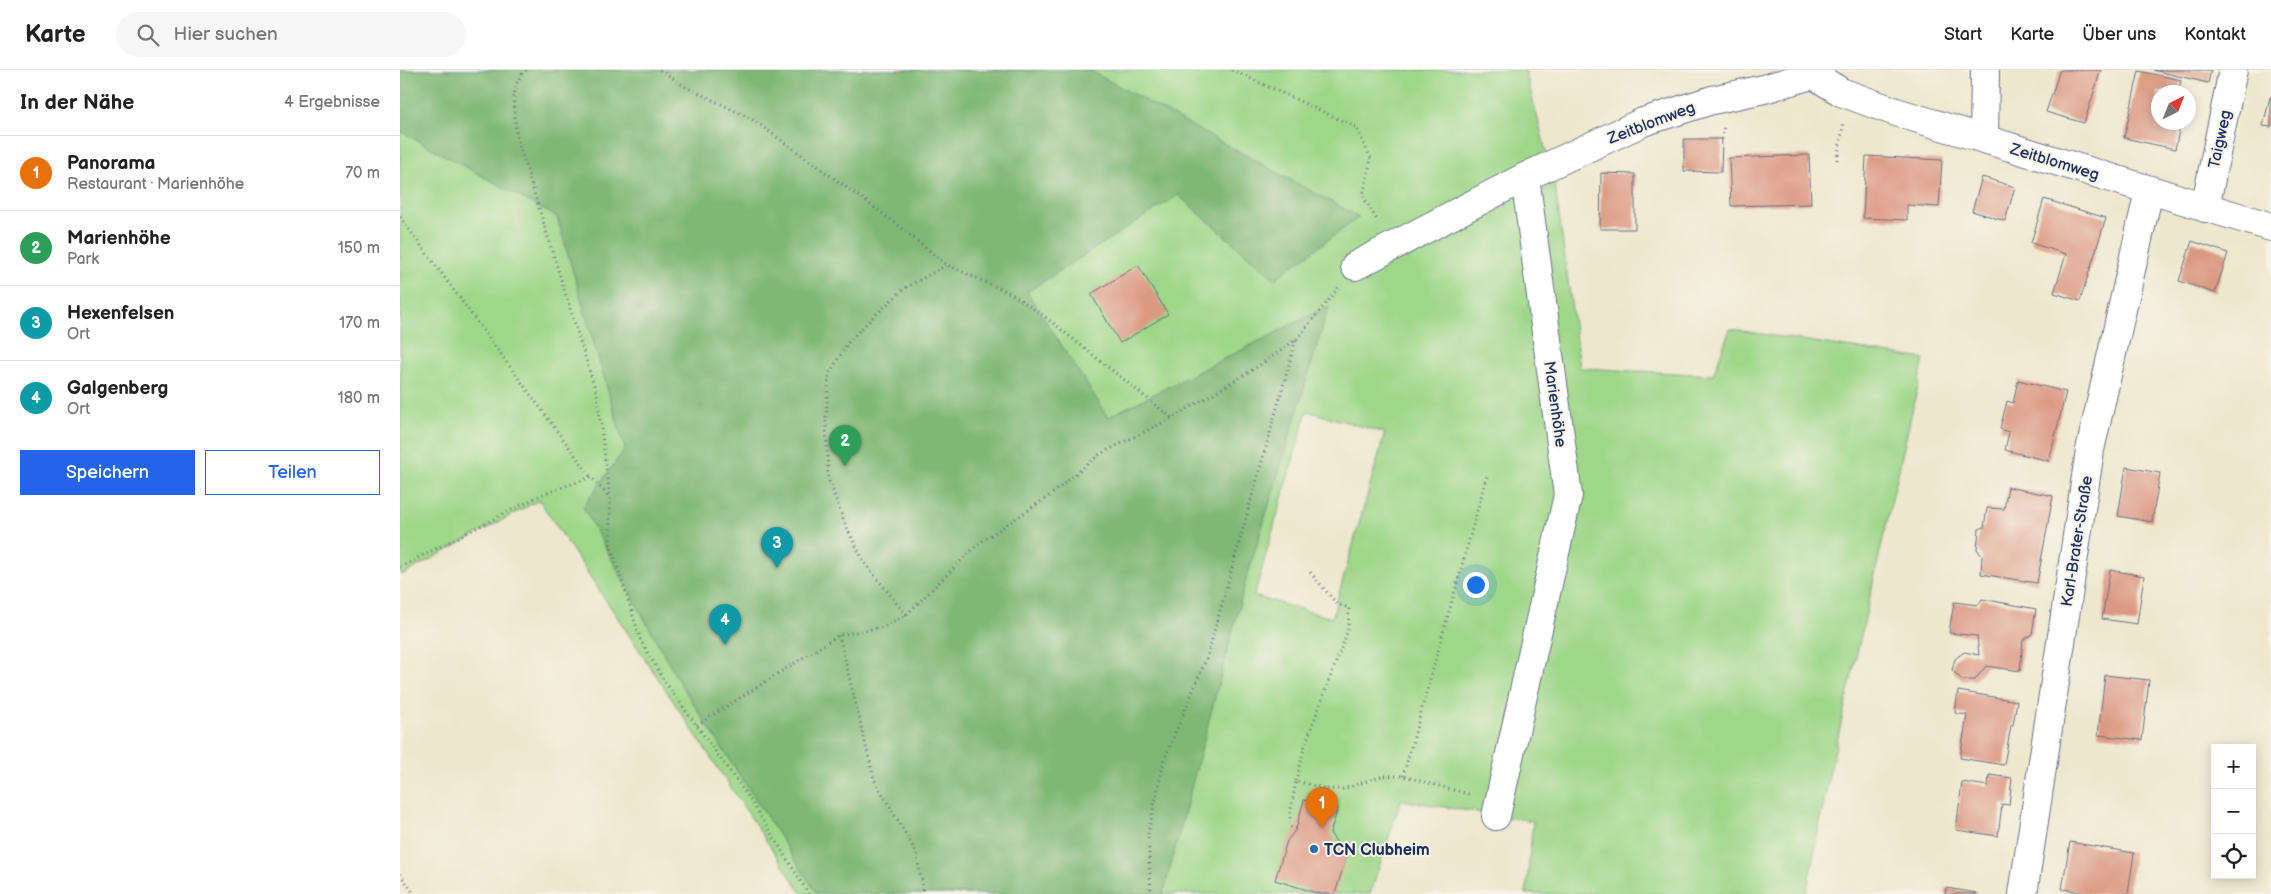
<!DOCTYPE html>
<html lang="de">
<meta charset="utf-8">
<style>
body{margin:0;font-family:"Balsamiq Sans",sans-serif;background:#f6f6f6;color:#222}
.controls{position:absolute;right:15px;bottom:15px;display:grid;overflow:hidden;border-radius:0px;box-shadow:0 2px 12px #0003}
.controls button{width:45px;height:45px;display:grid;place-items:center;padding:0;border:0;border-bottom:1px solid #e0e0e0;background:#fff;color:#222;font:25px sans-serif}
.compass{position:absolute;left:1751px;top:15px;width:45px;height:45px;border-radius:50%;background:#fff;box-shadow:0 2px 12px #0003;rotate:43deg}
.you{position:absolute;left:1075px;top:514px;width:18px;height:18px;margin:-12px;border:4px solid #fff;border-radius:50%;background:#1a73e8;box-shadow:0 0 0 8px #1a73e833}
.badge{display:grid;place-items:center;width:32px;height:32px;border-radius:50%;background:#2563eb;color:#fff;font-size:16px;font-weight:700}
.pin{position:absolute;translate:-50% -41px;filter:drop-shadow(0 1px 2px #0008)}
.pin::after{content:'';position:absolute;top:26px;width:18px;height:15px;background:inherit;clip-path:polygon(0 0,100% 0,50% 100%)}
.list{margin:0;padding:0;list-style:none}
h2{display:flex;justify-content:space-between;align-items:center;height:65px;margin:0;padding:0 20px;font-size:21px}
h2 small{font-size:16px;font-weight:400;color:#767676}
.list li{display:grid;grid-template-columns:32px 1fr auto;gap:15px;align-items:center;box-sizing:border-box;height:75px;padding:0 20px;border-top:1px solid #e0e0e0}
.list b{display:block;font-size:19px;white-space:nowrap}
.list p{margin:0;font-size:16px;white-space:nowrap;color:#767676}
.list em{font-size:16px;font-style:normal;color:#767676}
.actions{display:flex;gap:10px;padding:15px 20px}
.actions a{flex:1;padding:11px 0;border:1px solid #2563eb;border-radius:0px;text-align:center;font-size:18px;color:#2563eb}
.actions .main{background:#2563eb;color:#fff}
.icon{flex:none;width:28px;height:28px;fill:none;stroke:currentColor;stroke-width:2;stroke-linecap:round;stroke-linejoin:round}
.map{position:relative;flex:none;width:1871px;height:824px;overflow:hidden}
header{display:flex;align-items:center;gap:30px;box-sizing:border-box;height:70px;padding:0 25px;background:#fff;border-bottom:1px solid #e0e0e0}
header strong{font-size:24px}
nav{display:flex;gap:28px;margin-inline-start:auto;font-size:18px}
.search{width:350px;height:45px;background:#f6f6f6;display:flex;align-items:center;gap:12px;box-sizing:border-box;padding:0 18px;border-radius:28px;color:#767676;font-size:19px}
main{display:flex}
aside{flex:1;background:#fff}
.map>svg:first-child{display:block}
</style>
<header>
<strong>Karte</strong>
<div class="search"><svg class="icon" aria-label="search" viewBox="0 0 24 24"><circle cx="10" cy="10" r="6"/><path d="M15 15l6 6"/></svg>Hier suchen</div>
<nav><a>Start</a><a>Karte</a><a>Über uns</a><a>Kontakt</a></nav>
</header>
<main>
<aside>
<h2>In der Nähe<small>4 Ergebnisse</small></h2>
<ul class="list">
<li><span class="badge" style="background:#e8710a">1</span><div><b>Panorama</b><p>Restaurant · Marienhöhe</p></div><em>70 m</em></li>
<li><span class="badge" style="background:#2e9e5b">2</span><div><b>Marienhöhe</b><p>Park</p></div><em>150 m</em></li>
<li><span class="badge" style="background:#0f9aa8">3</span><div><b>Hexenfelsen</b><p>Ort</p></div><em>170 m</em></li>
<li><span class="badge" style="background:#0f9aa8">4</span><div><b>Galgenberg</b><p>Ort</p></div><em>180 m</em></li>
</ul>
<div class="actions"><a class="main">Speichern</a><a>Teilen</a></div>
</aside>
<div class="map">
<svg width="1871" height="824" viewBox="0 0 1871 824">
<rect width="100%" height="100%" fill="#f7f3e8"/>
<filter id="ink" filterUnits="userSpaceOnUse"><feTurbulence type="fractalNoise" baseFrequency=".02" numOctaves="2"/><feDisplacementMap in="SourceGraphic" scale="10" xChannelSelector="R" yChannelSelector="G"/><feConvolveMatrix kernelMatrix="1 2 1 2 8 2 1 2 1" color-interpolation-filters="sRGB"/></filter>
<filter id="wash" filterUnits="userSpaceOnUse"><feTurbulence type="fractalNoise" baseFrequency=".0096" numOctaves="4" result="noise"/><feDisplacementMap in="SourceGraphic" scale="20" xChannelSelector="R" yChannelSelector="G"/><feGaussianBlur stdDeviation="1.12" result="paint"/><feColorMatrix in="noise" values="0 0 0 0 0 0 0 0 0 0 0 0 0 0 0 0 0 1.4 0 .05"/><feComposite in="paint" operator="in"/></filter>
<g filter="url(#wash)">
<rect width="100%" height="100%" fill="#efe7cd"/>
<path fill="#9fd789" stroke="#5d8374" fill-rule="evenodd" d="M 0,0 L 1125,0 L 1155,116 L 1180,298 L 1313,305 L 1330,259 L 1524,289 L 1429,706 L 1406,824 L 1126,824 L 1133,751 L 1001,730 L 970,824 L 402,824 L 139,430 L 2,505 L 0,501 ZM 907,341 L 985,363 L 932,548 L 854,526 Z"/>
<path fill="#7fb875" stroke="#4d746a" d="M 0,0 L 689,0 L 959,147 L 875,209 L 778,125 L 627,222 L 708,347 L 929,236 L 845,514 L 763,824 L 417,824 L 278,610 L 183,437 L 225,379 L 157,147 L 0,61 Z"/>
<g id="blocks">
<g fill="#dc9982">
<path d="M 1660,0 L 1701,0 L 1684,53 L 1646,42 Z"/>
<path d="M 1753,0 L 1811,0 L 1808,13 Z"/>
<path d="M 1739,1 L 1781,10 L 1778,22 L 1758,22 L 1758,52 L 1781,52 L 1775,79 L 1724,68 Z"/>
<path d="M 1870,27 L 1871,27 L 1871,57 L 1863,56 Z"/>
<path d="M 1284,69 L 1322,69 L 1321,102 L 1284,101 Z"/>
<path d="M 1409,85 L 1411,134 L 1331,136 L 1329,88 Z"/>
<path d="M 1466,86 L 1542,90 L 1539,137 L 1507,135 L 1507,150 L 1463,148 Z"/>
<path d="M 1201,103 L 1235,104 L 1235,159 L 1200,159 Z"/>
<path d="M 1582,107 L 1615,117 L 1605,151 L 1572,141 Z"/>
<path d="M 1644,129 L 1706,148 L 1680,231 L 1654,223 L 1666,184 L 1631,173 Z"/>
<path d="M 1792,171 L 1828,183 L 1815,223 L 1779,211 Z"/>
<path d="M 738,195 L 768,244 L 720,273 L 691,224 Z"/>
<path d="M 1618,310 L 1666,322 L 1649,391 L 1605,380 L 1609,362 L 1600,359 L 1607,331 L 1613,333 Z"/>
<path d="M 1726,397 L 1760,403 L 1752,452 L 1718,446 Z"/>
<path d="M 1608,417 L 1653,426 L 1637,513 L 1581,504 L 1582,486 L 1577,479 L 1579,459 L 1584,457 L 1587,438 L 1604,439 Z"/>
<path d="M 1710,500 L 1744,506 L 1737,554 L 1702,549 Z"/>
<path d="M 1582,529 L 1636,539 L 1632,564 L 1623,570 L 1620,601 L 1586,596 L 1575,610 L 1562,610 L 1552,600 L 1555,589 L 1564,582 L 1579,585 L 1577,566 L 1549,563 L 1554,532 L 1578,535 Z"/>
<path d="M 1705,605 L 1749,610 L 1742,670 L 1698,665 Z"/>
<path d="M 1558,621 L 1617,631 L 1613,655 L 1611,655 L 1604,695 L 1560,688 L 1567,645 L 1555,643 Z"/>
<path d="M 1589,705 L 1612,708 L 1609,735 L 1602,734 L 1598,766 L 1556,760 L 1562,712 L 1588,716 Z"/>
<path d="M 904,730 L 938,738 L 930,763 L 940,777 L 948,781 L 935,824 L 920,824 L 875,810 L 887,771 L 896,759 Z"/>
<path d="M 1670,772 L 1734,783 L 1728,824 L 1692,824 L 1662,819 Z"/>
<path d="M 1546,818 L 1577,823 L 1577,824 L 1545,824 Z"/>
</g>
</g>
</g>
<g filter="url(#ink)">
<use href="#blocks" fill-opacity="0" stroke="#656f85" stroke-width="1"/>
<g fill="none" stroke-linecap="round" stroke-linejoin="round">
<g stroke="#656f85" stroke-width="30">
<g id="minor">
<path d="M 1406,0 L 1441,22 L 1496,42 L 1871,157"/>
<path d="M 1584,69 L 1585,0"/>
<path d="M 1805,138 L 1833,0"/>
<path d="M 955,196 L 1125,107 L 1243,52 L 1312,30 L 1364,19 L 1411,5"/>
<path d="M 1096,746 L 1168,425 L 1125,107"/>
<path d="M 1623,824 L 1690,380 L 1749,121"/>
</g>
</g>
<g stroke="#656f85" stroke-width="3" stroke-dasharray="1 4" stroke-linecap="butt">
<path d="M 126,0 C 107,17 115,45 117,68 L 197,325 L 210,428 L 210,473 L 241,571 L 265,612 L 347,725 L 409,824"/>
<path d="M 260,0 L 286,17 L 352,49 L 490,149 L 547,195 L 610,223 L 644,246 L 772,348"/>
<path d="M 832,0 L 956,57 L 971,89 L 963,126 L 978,152"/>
<path d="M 1322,69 L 1324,55"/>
<path d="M 1437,90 L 1444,51"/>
<path d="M 0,147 L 191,407"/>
<path d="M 0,497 L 141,425 L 191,407 L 210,428"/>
<path d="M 506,545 L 464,492 L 444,452 L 428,408 L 426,347 L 429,304 L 449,271 L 472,248 L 505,218 L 547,195"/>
<path d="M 439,565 L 474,709 L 516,782 L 524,824"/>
<path d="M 297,655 L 439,565 L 484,557 L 506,545 L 578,474 L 649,426 L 700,384 L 772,348 L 851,301 L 896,270 L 939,217"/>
<path d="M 1003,706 L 1087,406"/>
<path d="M 896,711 L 905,675 L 948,560 L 949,538 L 937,534 L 910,502"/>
<path d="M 896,759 L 890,757 L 890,744 L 896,711 L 927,719 L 943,719 L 983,706 L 1003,706 L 1072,725"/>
<path d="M 0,804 L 14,824"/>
<path d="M 751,824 L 748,763 L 764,690 L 807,587 L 896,270"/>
</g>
<use href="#minor" stroke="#fff" stroke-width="28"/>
</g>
</g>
<circle fill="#1f6fb2" stroke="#f7f3e8" stroke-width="2" cx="914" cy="779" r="5"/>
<g text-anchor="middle" stroke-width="4" stroke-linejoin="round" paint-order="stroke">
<g font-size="16" fill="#1b2f5e" stroke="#f7f3e8">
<text transform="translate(1251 52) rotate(-21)" y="6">Zeitblomweg</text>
<text transform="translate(1819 69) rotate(-78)" y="6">Taigweg</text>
<text transform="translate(1655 91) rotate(17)" y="6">Zeitblomweg</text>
<text transform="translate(1156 334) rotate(82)" y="6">Marienhöhe</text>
<text transform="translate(1676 471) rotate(-81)" y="6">Karl-Brater-Straße</text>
</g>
<g font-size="16" font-weight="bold" fill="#1b2f5e" stroke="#f7f3e8" text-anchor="start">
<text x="924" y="785">TCN Clubheim</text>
</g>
</g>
</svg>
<div class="controls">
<button>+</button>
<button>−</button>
<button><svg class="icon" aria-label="locate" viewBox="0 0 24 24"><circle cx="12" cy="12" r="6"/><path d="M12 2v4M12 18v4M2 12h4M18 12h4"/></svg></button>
</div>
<svg class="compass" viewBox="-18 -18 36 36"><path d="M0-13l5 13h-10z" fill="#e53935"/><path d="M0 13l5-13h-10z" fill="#767676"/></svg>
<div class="you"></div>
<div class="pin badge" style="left:922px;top:758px;background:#e8710a">1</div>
<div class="pin badge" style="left:445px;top:396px;background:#2e9e5b">2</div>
<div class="pin badge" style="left:377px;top:498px;background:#0f9aa8">3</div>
<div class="pin badge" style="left:325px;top:575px;background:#0f9aa8">4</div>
</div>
</main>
